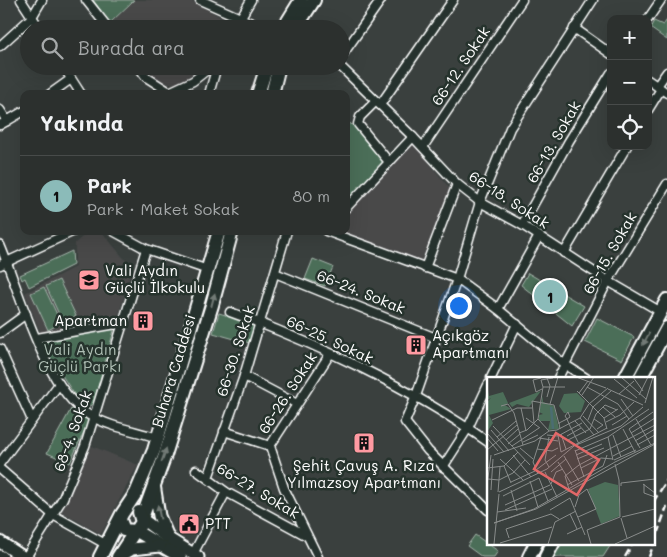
<!DOCTYPE html>
<html lang="tr">
<meta charset="utf-8">
<style>
body{margin:0;font-family:Mali,sans-serif;background:#383c3a;color:#f1f3f6}
.controls{position:absolute;right:15px;top:15px;display:grid;overflow:hidden;border-radius:10px;box-shadow:0 5px 20px #0002}
.controls button{width:45px;height:45px;display:grid;place-items:center;padding:0;border:0;border-bottom:1px solid #484b4a;background:#2c302e;color:#f1f3f6;font:25px sans-serif}
.you{position:absolute;left:458px;top:305px;width:18px;height:18px;margin:-12px;border:4px solid #fff;border-radius:50%;background:#1a73e8;box-shadow:0 0 0 8px #1a73e833}
.badge{display:grid;place-items:center;width:32px;height:32px;border-radius:50%;background:#8bbbb9;color:#111;font-size:16px;font-weight:700}
.pin{position:absolute;translate:-50% -50%;border:2px solid #fff;box-shadow:0 1px 5px #0006}
.list{margin:0;padding:0;list-style:none}
h2{display:flex;justify-content:space-between;align-items:center;height:65px;margin:0;padding:0 20px;font-size:21px}
h2 small{font-size:16px;font-weight:400;color:#a6a9aa}
.list li{display:grid;grid-template-columns:32px 1fr auto;gap:15px;align-items:center;box-sizing:border-box;height:80px;padding:0 20px;border-top:1px solid #484b4a}
.list b{display:block;font-size:19px;white-space:nowrap}
.list p{margin:0;font-size:16px;white-space:nowrap;color:#a6a9aa}
.list em{font-size:16px;font-style:normal;color:#a6a9aa}
.icon{flex:none;width:28px;height:28px;fill:none;stroke:currentColor;stroke-width:2;stroke-linecap:round;stroke-linejoin:round}
.map{position:relative;flex:none;width:667px;height:557px;overflow:hidden}
.search{position:absolute;background:#2c302e;box-shadow:0 5px 20px #0002;left:20px;top:20px;width:330px;height:55px;display:flex;align-items:center;gap:12px;box-sizing:border-box;padding:0 18px;border-radius:28px;color:#a6a9aa;font-size:19px}
.panel{position:absolute;background:#2c302e;box-shadow:0 5px 20px #0002;left:20px;top:90px;width:330px;height:145px;border-radius:10px}
.map>svg:first-child{display:block}
</style>
<div class="map">
<svg width="667" height="557" viewBox="0 0 667 557">
<rect width="100%" height="100%" fill="#3a403e"/>
<filter id="ink" filterUnits="userSpaceOnUse"><feTurbulence type="fractalNoise" baseFrequency=".02" numOctaves="2"/><feDisplacementMap in="SourceGraphic" scale="10" xChannelSelector="R" yChannelSelector="G"/><feConvolveMatrix kernelMatrix="1 2 1 2 8 2 1 2 1" color-interpolation-filters="sRGB"/></filter>
<g filter="url(#ink)">
<g fill="#48494a">
<path d="M 134,0 L 190,0 L 219,16 L 223,21 L 223,28 L 114,29 L 110,23 Z"/>
<path d="M 143,66 L 201,66 L 190,79 L 176,84 L 159,82 Z"/>
<path d="M 413,143 L 451,190 L 421,262 L 339,231 L 346,231 L 346,213 Z"/>
<path d="M 89,231 L 101,231 L 132,268 L 118,319 L 40,332 L 25,293 L 75,267 L 75,243 Z"/>
<path d="M 92,446 L 138,465 L 101,534 L 60,511 Z"/>
</g>
<g fill="#4c6e59" stroke="#a6b6ac">
<path d="M 93,0 L 134,0 L 110,23 Z"/>
<path d="M 667,20 L 667,40 L 650,28 L 654,21 L 663,25 Z"/>
<path d="M 346,121 L 357,128 L 386,161 L 346,203 Z"/>
<path d="M 72,251 L 73,265 L 29,287 L 25,278 L 22,280 L 20,275 Z"/>
<path d="M 313,259 L 333,267 L 325,286 L 305,279 Z"/>
<path d="M 528,273 L 584,306 L 572,326 L 521,285 Z"/>
<path d="M 59,280 L 76,316 L 63,323 L 46,286 Z"/>
<path d="M 44,287 L 61,323 L 48,330 L 31,293 Z"/>
<path d="M 219,313 L 255,324 L 249,343 L 213,333 Z"/>
<path d="M 597,318 L 634,337 L 622,360 L 585,342 Z"/>
<path d="M 115,327 L 93,404 L 87,407 L 74,394 L 41,343 Z"/>
<path d="M 71,409 L 89,420 L 70,463 L 47,453 Z"/>
<path d="M 475,535 L 498,551 L 494,557 L 482,557 L 467,546 Z"/>
<path d="M 562,543 L 612,543 L 603,557 L 554,557 Z"/>
</g>
<g fill="none" stroke-linecap="round" stroke-linejoin="round">
<g stroke="#fff" stroke-width="11">
<g id="street">
<path d="M 21,0 L 40,29"/>
<path d="M 86,0 L 109,29"/>
<path d="M 200,0 L 265,29"/>
<path d="M 648,19 L 661,0"/>
<path d="M 574,28 L 611,54"/>
<path d="M 234,29 L 251,0"/>
<path d="M 0,46 L 32,17 L 42,0"/>
<path d="M 341,57 L 381,0"/>
<path d="M 63,66 L 81,94"/>
<path d="M 138,66 L 146,77 L 171,93"/>
<path d="M 340,66 L 413,137 L 457,184 L 480,202 L 522,225 L 608,281 L 661,312"/>
<path d="M 648,80 L 667,93"/>
<path d="M 657,86 L 667,72"/>
<path d="M 50,94 L 71,79"/>
<path d="M 165,94 L 193,81 L 212,66"/>
<path d="M 209,94 L 217,66"/>
<path d="M 376,101 L 360,117 L 358,124 L 389,162"/>
<path d="M 380,105 L 453,0"/>
<path d="M 0,110 L 7,121"/>
<path d="M 648,110 L 661,89"/>
<path d="M 0,125 L 24,111"/>
<path d="M 423,147 L 522,0"/>
<path d="M 346,208 L 413,137"/>
<path d="M 522,225 L 569,141 L 611,73"/>
<path d="M 113,231 L 146,249 L 208,270"/>
<path d="M 326,231 L 457,279 L 498,309 L 564,364 L 586,378"/>
<path d="M 0,245 C 20,292 44,388 89,415 C 109,427 137,431 158,438"/>
<path d="M 564,253 L 627,146"/>
<path d="M 0,265 L 74,231"/>
<path d="M 425,268 L 457,184"/>
<path d="M 275,273 L 436,338"/>
<path d="M 498,309 L 539,236"/>
<path d="M 230,312 C 316,343 413,389 488,442"/>
<path d="M 0,333 L 26,314"/>
<path d="M 37,338 L 122,323"/>
<path d="M 0,349 L 32,420"/>
<path d="M 244,376 L 297,404"/>
<path d="M 491,378 L 517,324"/>
<path d="M 558,378 L 608,281 L 667,184"/>
<path d="M 224,431 L 270,446"/>
<path d="M 0,463 L 59,384"/>
<path d="M 443,467 L 468,428 L 488,385"/>
<path d="M 0,469 L 53,515 L 107,545"/>
<path d="M 196,470 L 226,492 L 307,536"/>
<path d="M 208,478 L 244,376 L 287,231"/>
<path d="M 488,510 L 428,451 L 405,422 L 416,396 L 457,279 L 480,202 L 510,128 L 593,0"/>
<path d="M 193,554 L 226,492"/>
<path d="M 26,557 L 63,498 L 85,446 L 146,249"/>
<path d="M 318,557 L 284,488 L 270,446 L 330,354"/>
</g>
</g>
<g stroke="#fff" stroke-width="15">
<g id="secondary">
<path d="M 154,484 L 159,516 L 168,537"/>
<path d="M 142,519 L 169,539 L 198,557"/>
<path d="M 136,531 L 180,557"/>
<path d="M 0,542 L 23,557"/>
<path d="M 0,556 L 2,557"/>
<path d="M 119,557 L 132,549 L 160,546"/>
</g>
</g>
<g stroke="#fff" stroke-width="16">
<g id="primary">
<path d="M 283,29 L 301,0"/>
<path d="M 295,29 L 314,0"/>
<path d="M 258,94 L 267,66"/>
<path d="M 272,94 L 279,66"/>
<path d="M 625,378 L 667,300"/>
<path d="M 640,378 L 667,328"/>
<path d="M 142,518 L 165,455 L 212,305 L 232,231"/>
<path d="M 120,520 L 124,530 L 136,531 L 142,522 L 139,512"/>
<path d="M 100,557 L 122,514 L 136,493 L 154,450 L 219,231"/>
<path d="M 118,557 L 135,531"/>
<path d="M 529,557 L 536,543"/>
<path d="M 546,557 L 553,543"/>
</g>
</g>
<use href="#street" stroke="#26332d" stroke-width="8"/>
<use href="#secondary" stroke="#26332d" stroke-width="11"/>
<use href="#primary" stroke="#26332d" stroke-width="12"/>
<g stroke="#fff" stroke-width="2.5" stroke-dasharray="8 4" stroke-linecap="butt">
<path d="M 653,502 L 667,480"/>
<path d="M 625,557 L 633,543"/>
<path d="M 649,557 L 667,506"/>
</g>
</g>
<defs><path id="oneway-solid" d="M-6-.8H1V-3.2L6.5 0L1 3.2V.8H-6Z" transform="scale(1.25)"/></defs>
<g fill="#727a76">
<use href="#oneway-solid" transform="translate(213 300) rotate(-75)"/>
<use href="#oneway-solid" transform="translate(646 339) rotate(118)"/>
<use href="#oneway-solid" transform="translate(164 455) rotate(-71)"/>
<use href="#oneway-solid" transform="translate(159 512) rotate(-101)"/>
</g>
</g>
<defs>
<g id="school-square" transform="scale(1.125)"><rect x="-9" y="-9" width="18" height="18" rx="4" fill="#ff9aa2" stroke="#26332d"/><path d="M0-5L7-2L0 1L-7-2ZM-4 1L0 2.5L4 1V4Q0 6-4 4Z" fill="#111"/></g>
<g id="building-square" transform="scale(1.125)"><rect x="-9" y="-9" width="18" height="18" rx="4" fill="#ff9aa2" stroke="#26332d"/><path d="M-4-6H4V6H1V3H-1V6H-4ZM-2.5-4.3h1.7v1.8h-1.7ZM.8-4.3h1.7v1.8H.8ZM-2.5-1h1.7V.8h-1.7ZM.8-1h1.7V.8H.8Z" fill="#111"/></g>
<g id="civic-square" transform="scale(1.125)"><rect x="-9" y="-9" width="18" height="18" rx="4" fill="#ff9aa2" stroke="#26332d"/><path d="M-.6-6.5H3V-4.5H.6V-3L4-1V1h2V6H-6V1h2V-1L-.6-3ZM-1.2 2.5V6h2.4V2.5Z" fill="#111"/></g>
</defs>
<g fill-rule="evenodd">
<use href="#school-square" x="89" y="280"/>
<use href="#building-square" x="143" y="321"/>
<use href="#building-square" x="416" y="345"/>
<use href="#building-square" x="364" y="443"/>
<use href="#civic-square" x="189" y="524"/>
</g>
<g text-anchor="middle" stroke-width="5" stroke-linejoin="round" paint-order="stroke">
<g font-size="15" fill="#fff" stroke="#26332d">
<text transform="translate(461 66) rotate(-56)" y="5">66-12. Sokak</text>
<text transform="translate(554 142) rotate(-60)" y="5">66-13. Sokak</text>
<text transform="translate(509 200) rotate(33)" y="5">66-18. Sokak</text>
<text transform="translate(610 253) rotate(-60)" y="5">66-15. Sokak</text>
<text transform="translate(361 292) rotate(22)" y="5">66-24. Sokak</text>
<text transform="translate(330 340) rotate(25)" y="5">66-25. Sokak</text>
<text transform="translate(236 351) rotate(-72)" y="5">66-30. Sokak</text>
<text transform="translate(174 371) rotate(-73)" y="5">Buhara Caddesi</text>
<text transform="translate(288 393) rotate(-57)" y="5">66-26. Sokak</text>
<text transform="translate(73 431) rotate(-70)" y="5">68-4. Sokak</text>
<text transform="translate(258 491) rotate(31)" y="5">66-27. Sokak</text>
</g>
<g font-size="15" fill="#fff" stroke="#26332d" text-anchor="start">
<text x="105" y="276">Vali Aydın<tspan x="105" dy="17">Güçlü İlkokulu</tspan></text>
<text x="127" y="326" text-anchor="end">Apartman</text>
<text x="432" y="341">Açıkgöz<tspan x="432" dy="17">Apartmanı</tspan></text>
<text x="364" y="471" text-anchor="middle">Şehit Çavuş A. Rıza<tspan x="364" dy="17">Yılmazsoy Apartmanı</tspan></text>
<text x="205" y="529">PTT</text>
</g>
<g font-size="15" fill="#aebeb4" stroke="#26332d">
<text x="80" y="355">Vali Aydın<tspan x="80" dy="17">Güçlü Parkı</tspan></text>
</g>
</g>
<g transform="translate(487 377)">
<rect width="168" height="168" fill="#3a403e"/>
<path d="M 1,13 L 2,19 L 16,15 L 21,26 L 18,28 L 24,32 L 2,38 L 6,46 L 0,55 L 0,25 L 4,21 L 0,23 ZM 54,14 L 42,30 L 30,27 L 25,30 L 22,26 ZM 90,16 L 98,24 L 94,35 L 77,36 L 72,29 L 77,17 ZM 56,19 L 56,25 L 67,29 L 72,52 L 61,53 L 63,44 L 52,44 L 52,38 L 56,37 L 52,35 ZM 118,105 L 131,108 L 133,139 L 114,147 L 101,112 Z" fill="#4c6e59"/>
<path fill="none" stroke="#4b6d72" stroke-width="2.5" d="M 64,30 L 66,52"/>
<path fill="none" stroke="#898c8b" stroke-width="1" d="M 89,0 L 119,11M 134,0 L 159,22M 146,0 L 156,14M 54,1 L 46,3 L 49,15 L 55,12M 127,2 L 150,21M 56,10 L 78,10M 100,10 L 131,27 L 142,42M 121,12 L 156,28M 90,14 L 117,41 L 120,52M 92,16 L 101,4M 132,17 L 147,4M 95,18 L 107,0M 152,18 L 161,0M 60,20 L 63,9 L 60,1M 134,22 L 146,39M 158,26 L 166,0M 63,27 L 71,0M 14,29 L 21,27 L 27,36 L 36,68M 116,30 L 128,40M 34,31 L 39,54M 96,39 L 112,56M 39,41 L 53,51M 93,41 L 107,58M 117,41 L 131,32M 51,42 L 56,10 L 54,3 L 66,1M 51,42 L 62,54M 107,42 L 116,48 L 110,52M 149,42 L 164,68M 5,43 L 30,31 L 45,31M 101,43 L 106,30 L 124,14M 88,44 L 99,56M 119,45 L 133,38 L 147,25M 47,46 L 45,24 L 67,28 L 72,47M 125,48 L 140,39M 6,49 L 43,88M 73,52 L 72,46 L 80,42 L 83,40 L 81,35 L 78,39 L 80,42 L 82,47 L 92,67M 136,52 L 148,75M 142,52 L 166,35M 142,52 L 153,71M 4,53 L 22,74M 62,54 L 70,53 L 93,41 L 102,27 L 121,11M 0,56 L 17,75M 32,56 L 40,53 L 51,42M 144,56 L 168,41M 74,57 L 79,72M 60,58 L 71,59 L 95,46M 71,58 L 74,75M 126,58 L 134,80M 80,59 L 94,51M 10,60 L 29,44M 62,60 L 58,83 L 62,90M 121,60 L 162,32M 121,60 L 126,83M 0,61 L 11,74M 52,61 L 71,64M 19,63 L 31,52M 81,63 L 103,52 L 109,37 L 118,28 L 130,33M 148,64 L 168,52M 36,65 L 51,58M 168,66 L 128,85 L 47,132 L 7,146 L 49,132 L 168,67M 21,67 L 33,57M 150,68 L 168,58M 25,69 L 52,51M 33,71 L 46,82M 50,72 L 65,74 L 71,71M 0,73 L 30,48M 88,73 L 97,100M 88,74 L 121,60M 74,75 L 120,51M 7,78 L 48,64 L 62,54M 26,78 L 44,100M 89,78 L 115,67M 77,79 L 92,104M 126,79 L 145,69M 13,82 L 36,103M 90,82 L 117,71M 127,83 L 149,73M 71,85 L 85,108M 17,89 L 24,106M 0,91 L 17,89 L 31,75M 94,91 L 114,81 L 126,82M 49,93 L 69,78M 58,95 L 70,120M 64,95 L 79,82M 51,97 L 46,85 L 54,60M 52,101 L 61,124M 1,102 L 12,103 L 26,96 L 38,83M 43,104 L 51,130M 24,105 L 48,94M 31,106 L 60,92 L 87,69 L 134,49 L 156,30M 64,107 L 69,95 L 76,92M 156,107 L 168,116M 157,107 L 157,116 L 168,120M 0,108 L 4,78M 80,108 L 116,89 L 120,78M 134,109 L 134,106 L 168,102M 82,112 L 78,99 L 92,88 L 168,48M 4,113 L 6,82M 24,113 L 30,134M 11,115 L 13,90M 12,115 L 31,106M 16,119 L 52,101M 18,128 L 63,108M 88,130 L 92,118 L 100,112 L 109,132 L 91,140M 18,133 L 65,112M 63,133 L 83,121 L 98,158M 10,135 L 39,131M 83,137 L 90,152M 135,140 L 168,132M 134,141 L 140,161M 80,157 L 95,150M 22,161 L 19,152 L 64,137 L 72,142M 13,166 L 65,150M 7,167 L 12,117M 61,167 L 68,145 L 89,134M 104,167 L 100,153 L 133,140 L 132,103 L 128,87M 128,167 L 168,149"/>
<path fill="#e26868" fill-opacity="0.15" stroke="#e26868" stroke-width="2.5" d="M 69,56 L 112,83 L 90,118 L 47,92 Z"/>
<rect width="168" height="168" fill="none" stroke="#fff" stroke-width="2.5"/>
</g>
</svg>
<div class="controls">
<button>+</button>
<button>−</button>
<button><svg class="icon" aria-label="locate" viewBox="0 0 24 24"><circle cx="12" cy="12" r="6"/><path d="M12 2v4M12 18v4M2 12h4M18 12h4"/></svg></button>
</div>
<div class="you"></div>
<div class="pin badge" style="left:550px;top:296px">1</div>
<div class="search"><svg class="icon" aria-label="search" viewBox="0 0 24 24"><circle cx="10" cy="10" r="6"/><path d="M15 15l6 6"/></svg>Burada ara</div>
<section class="panel">
<h2>Yakında<small></small></h2>
<ul class="list">
<li><span class="badge">1</span><div><b>Park</b><p>Park · Maket Sokak</p></div><em>80 m</em></li>
</ul>
</section>
</div>
